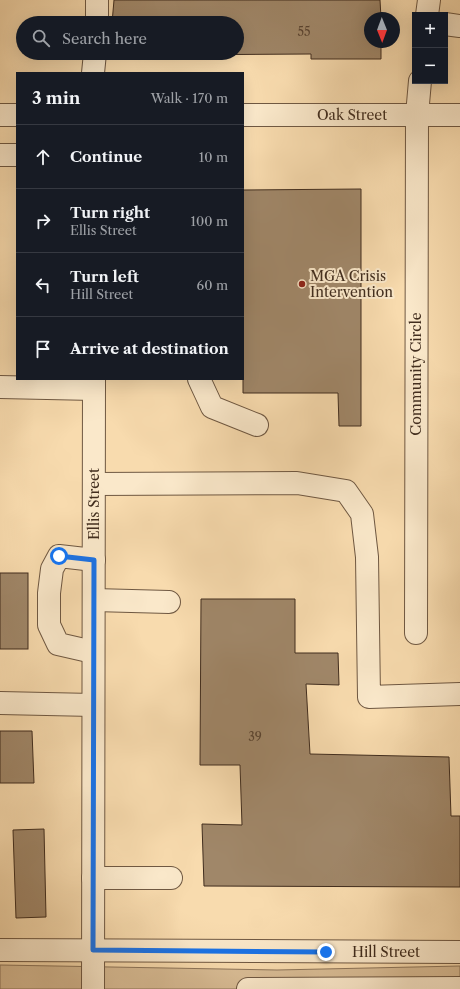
<!DOCTYPE html>
<meta charset="utf-8">
<style>
body{margin:0;font-family:"Libre Caslon Text",serif;background:#20242c;color:#f1f3f6}
.controls{position:absolute;right:12px;top:12px;display:grid;overflow:hidden;border-radius:0px;box-shadow:0 4px 16px #0002}
.controls button{width:36px;height:36px;display:grid;place-items:center;padding:0;border:0;border-bottom:1px solid #363941;background:#171b24;color:#f1f3f6;font:20px sans-serif}
.compass{position:absolute;left:364px;top:12px;width:36px;height:36px;border-radius:50%;background:#171b24;box-shadow:0 4px 16px #0002;rotate:179deg}
.stop{position:absolute;width:12px;height:12px;margin:-9px;border:3px solid #1a73e8;border-radius:50%;background:#fff}
.stop.end{background:#1a73e8;border-color:#fff;box-shadow:0 1px 4px #0008}
.list{margin:0;padding:0;list-style:none}
h2{display:flex;justify-content:space-between;align-items:center;height:52px;margin:0;padding:0 16px;font-size:17px}
h2 small{font-size:13px;font-weight:400;color:#9ea1a6}
.list li{display:grid;grid-template-columns:26px 1fr auto;gap:12px;align-items:center;box-sizing:border-box;height:64px;padding:0 16px;border-top:1px solid #363941}
.list b{display:block;font-size:15px;white-space:nowrap}
.list p{margin:0;font-size:13px;white-space:nowrap;color:#9ea1a6}
.list em{font-size:13px;font-style:normal;color:#9ea1a6}
.icon{flex:none;width:22px;height:22px;fill:none;stroke:currentColor;stroke-width:2;stroke-linecap:round;stroke-linejoin:round}
.map{position:relative;flex:none;width:460px;height:989px;overflow:hidden}
.search{position:absolute;background:#171b24;box-shadow:0 4px 16px #0002;left:16px;top:16px;width:228px;height:44px;display:flex;align-items:center;gap:10px;box-sizing:border-box;padding:0 14px;border-radius:22px;color:#9ea1a6;font-size:15px}
.panel{position:absolute;background:#171b24;box-shadow:0 4px 16px #0002;left:16px;top:72px;width:228px;height:308px;border-radius:0px}
.map>svg:first-child{display:block}
</style>
<div class="map">
<svg width="460" height="989" viewBox="0 0 460 989">
<rect width="100%" height="100%" fill="#f8dbae"/>
<filter id="stains"><feTurbulence type="fractalNoise" baseFrequency=".005" numOctaves="4"/><feColorMatrix values="0 0 0 0 .2 0 0 0 0 .09 0 0 0 0 .02 0 0 0 .5 -.17"/></filter>
<radialGradient id="worn" r=".72"><stop offset=".6" stop-color="#630" stop-opacity="0"/><stop offset="1" stop-color="#630" stop-opacity=".3"/></radialGradient>
<path fill="#d9bd96" stroke="#8d755a" d="M 0,965 L 277,970 L 460,966 L 460,989 L 0,989 Z"/>
<g fill="#a08769" stroke="#412d1e">
<path d="M 114,0 L 380,0 L 381,18 L 370,18 L 370,42 L 381,42 L 381,59 L 311,59 L 311,54 L 156,55 L 156,53 L 237,53 L 237,23 L 112,23 Z"/>
<path d="M 361,189 L 361,426 L 339,426 L 338,393 L 243,393 L 243,190 Z"/>
<rect x="0" y="573" width="28" height="76"/>
<path d="M 201,599 L 295,599 L 295,653 L 338,653 L 339,685 L 306,684 L 310,754 L 449,757 L 451,816 L 460,816 L 460,887 L 204,886 L 202,824 L 242,825 L 240,765 L 200,765 Z"/>
<path d="M 0,731 L 32,731 L 34,783 L 0,783 Z"/>
<path d="M 44,829 L 46,917 L 16,918 L 13,830 Z"/>
</g>
<g fill="none" stroke-linecap="round" stroke-linejoin="round">
<g stroke="#6f5842" stroke-width="24">
<g id="minor">
<path d="M 427,15 L 429,0"/>
<path d="M 97,23 L 97,0"/>
<path d="M 445,24 L 460,26"/>
<path d="M 93,73 L 95,53"/>
<path d="M 0,115 L 17,115"/>
<path d="M 243,115 L 460,115"/>
<path d="M 0,155 L 17,155"/>
<path d="M 199,379 L 212,407 L 257,425"/>
<path d="M 0,387 L 94,389"/>
<path d="M 94,484 L 297,483 L 346,491 L 362,514 L 367,557 L 369,697 L 460,694"/>
<path d="M 94,600 L 169,602"/>
<path d="M 416,633 L 417,115 L 420,81"/>
<path d="M 93,652 L 58,644 L 49,625 L 49,593 L 52,569 L 59,556 L 94,560"/>
<path d="M 0,703 L 93,705"/>
<path d="M 93,878 L 171,878"/>
<path d="M 0,950 L 460,952"/>
<path d="M 93,989 L 94,379"/>
<path d="M 248,989 L 460,988"/>
</g>
</g>
<use href="#minor" stroke="#fae8ca" stroke-width="22"/>
</g>
<g fill="none" stroke-linecap="round" stroke-linejoin="round">
<path stroke="#1a73e8" stroke-width="5" d="M 59,556 L 94,560 L 93,950 L 326,952"/>
</g>
<circle fill="#8f2418" stroke="#fae8ca" stroke-width="1.5" cx="302" cy="284" r="4"/>
<g text-anchor="middle" stroke-width="4" stroke-linejoin="round" paint-order="stroke">
<g font-size="12" fill="#594431">
<text x="304" y="36">55</text>
<text x="255" y="741">39</text>
</g>
<g font-size="14" fill="#412d1e" stroke="#fae8ca">
<text x="352" y="120">Oak Street</text>
<text transform="translate(416 374) rotate(-90)" y="5">Community Circle</text>
<text transform="translate(94 504) rotate(-90)" y="5">Ellis Street</text>
<text x="386" y="957">Hill Street</text>
</g>
<g font-size="14" fill="#412d1e" stroke="#fae8ca" text-anchor="start">
<text x="310" y="281">MGA Crisis<tspan x="310" dy="16">Intervention</tspan></text>
</g>
</g>
<rect width="100%" height="100%" filter="url(#stains)"/>
<rect width="100%" height="100%" fill="url(#worn)"/>
</svg>
<div class="controls">
<button>+</button>
<button>−</button>
</div>
<svg class="compass" viewBox="-18 -18 36 36"><path d="M0-13l5 13h-10z" fill="#e53935"/><path d="M0 13l5-13h-10z" fill="#9ea1a6"/></svg>
<div class="stop" style="left:59px;top:556px"></div>
<div class="stop end" style="left:326px;top:952px"></div>
<div class="search"><svg class="icon" aria-label="search" viewBox="0 0 24 24"><circle cx="10" cy="10" r="6"/><path d="M15 15l6 6"/></svg>Search here</div>
<section class="panel">
<h2>3 min<small>Walk · 170 m</small></h2>
<ul class="list">
<li><svg class="icon" aria-label="ahead" viewBox="0 0 24 24"><path d="M12 20V5M6 11l6-6 6 6"/></svg><div><b>Continue</b></div><em>10 m</em></li>
<li><svg class="icon" aria-label="right" viewBox="0 0 24 24"><path d="M7 20v-9h11M14 6l5 5-5 5"/></svg><div><b>Turn right</b><p>Ellis Street</p></div><em>100 m</em></li>
<li><svg class="icon" aria-label="left" viewBox="0 0 24 24"><path d="M17 20v-9H6M10 6l-5 5 5 5"/></svg><div><b>Turn left</b><p>Hill Street</p></div><em>60 m</em></li>
<li><svg class="icon" aria-label="arrive" viewBox="0 0 24 24"><path d="M6 21V4h12l-3 4 3 4H6"/></svg><div><b>Arrive at destination</b></div></li>
</ul>
</section>
</div>
